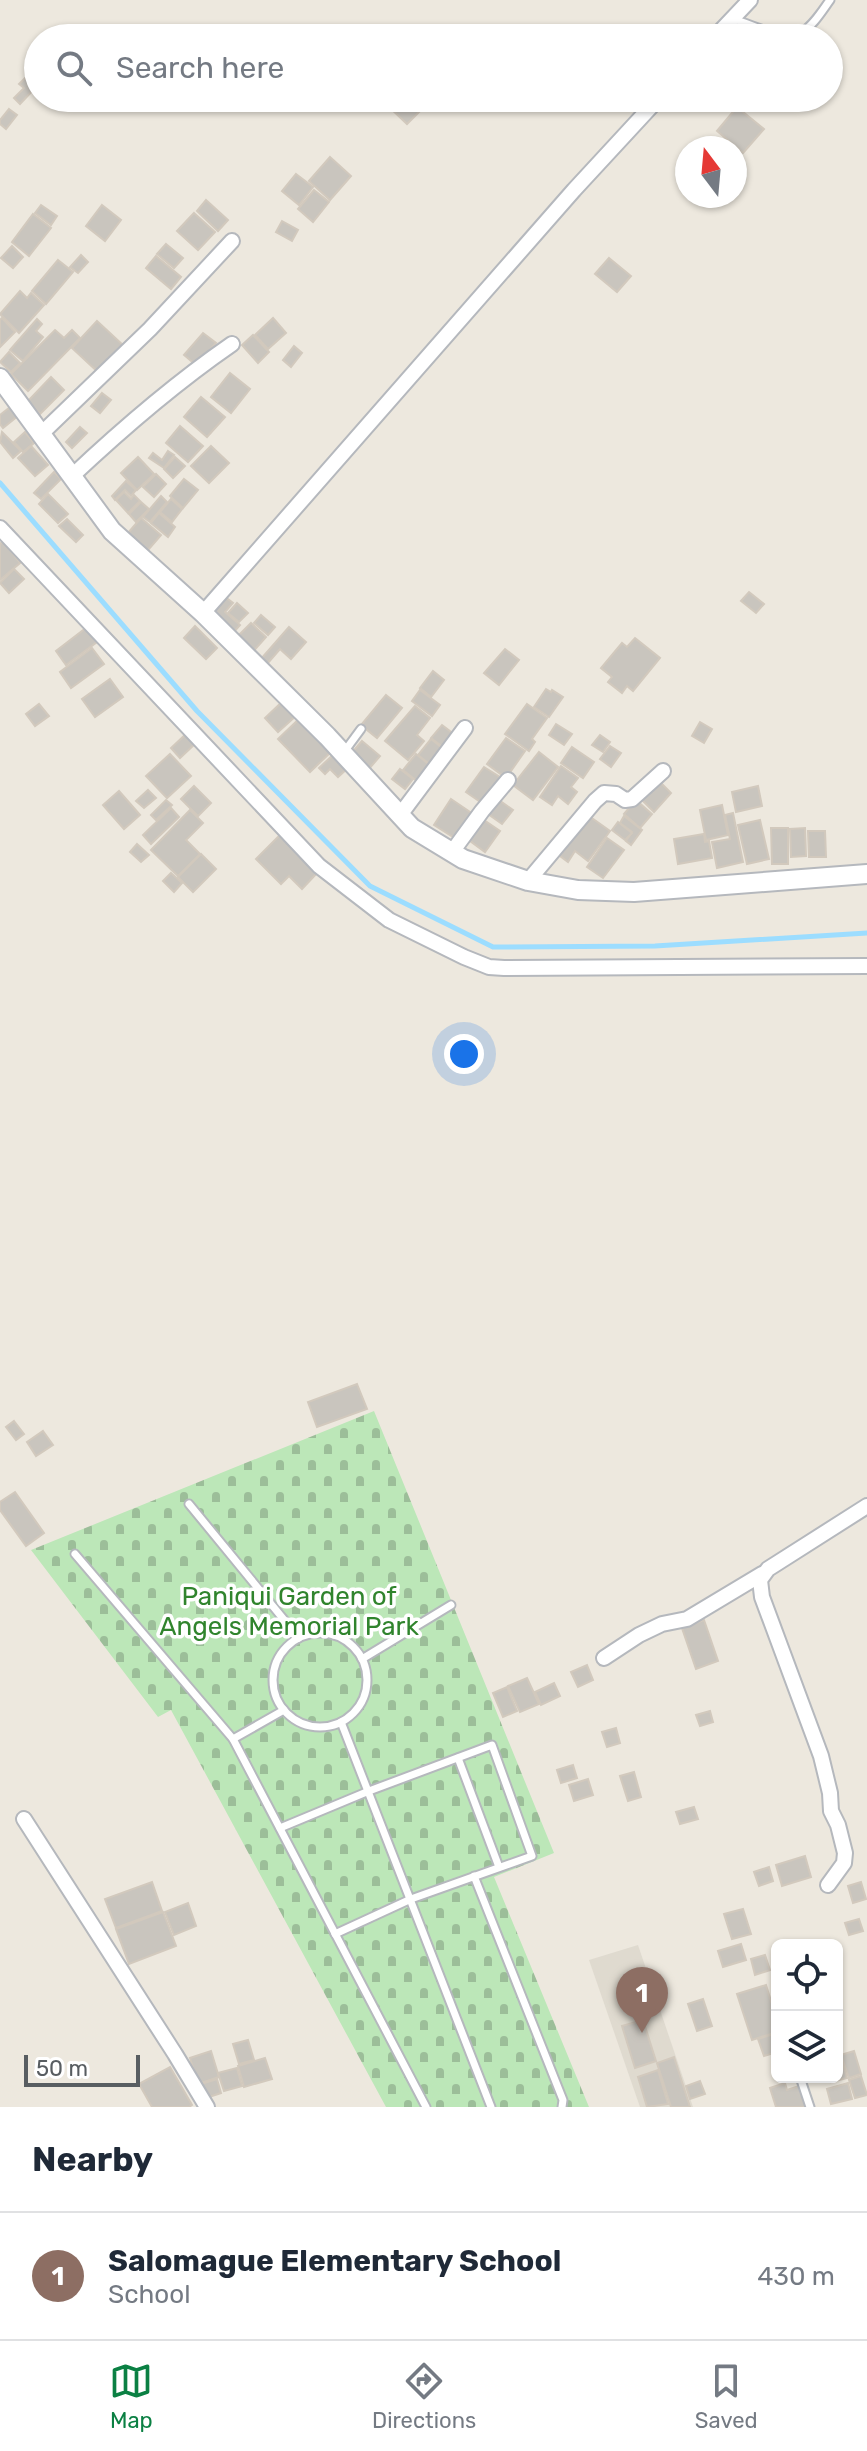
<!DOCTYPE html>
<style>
body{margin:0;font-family:Rubik,sans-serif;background:#f6f6f7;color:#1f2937}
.controls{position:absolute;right:24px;bottom:24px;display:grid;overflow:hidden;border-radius:12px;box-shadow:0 2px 6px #0004}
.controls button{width:72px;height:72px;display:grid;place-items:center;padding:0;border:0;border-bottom:2px solid #e0e1e3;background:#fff;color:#1f2937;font:40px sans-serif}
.compass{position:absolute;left:675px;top:136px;width:72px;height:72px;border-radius:50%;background:#fff;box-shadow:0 2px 6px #0004;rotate:344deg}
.scale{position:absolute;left:24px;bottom:20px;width:116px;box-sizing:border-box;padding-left:8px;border:4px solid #585d61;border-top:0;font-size:22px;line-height:28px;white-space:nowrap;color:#585d61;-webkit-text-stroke:6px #fff;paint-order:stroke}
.you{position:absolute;left:464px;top:1054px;width:28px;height:28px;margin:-20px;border:6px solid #fff;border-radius:50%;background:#1a73e8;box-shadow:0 0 0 12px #1a73e833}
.badge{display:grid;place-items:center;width:52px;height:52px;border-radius:50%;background:#0b8043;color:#fff;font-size:26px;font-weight:700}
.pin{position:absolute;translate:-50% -66px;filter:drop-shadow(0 2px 4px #0008)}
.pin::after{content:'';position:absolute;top:42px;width:28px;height:24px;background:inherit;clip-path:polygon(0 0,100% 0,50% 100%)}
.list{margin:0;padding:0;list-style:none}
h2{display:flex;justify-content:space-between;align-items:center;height:104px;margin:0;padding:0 32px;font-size:34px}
h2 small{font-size:26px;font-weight:400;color:#747a83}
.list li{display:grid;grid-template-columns:52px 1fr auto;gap:24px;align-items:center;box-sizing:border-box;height:128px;padding:0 32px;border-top:2px solid #e0e1e3}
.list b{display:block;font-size:30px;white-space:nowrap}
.list p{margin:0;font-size:26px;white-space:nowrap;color:#747a83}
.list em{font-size:26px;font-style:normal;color:#747a83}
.icon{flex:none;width:44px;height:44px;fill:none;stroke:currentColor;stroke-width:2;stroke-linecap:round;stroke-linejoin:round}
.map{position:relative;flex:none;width:867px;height:2107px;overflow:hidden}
.search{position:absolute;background:#fff;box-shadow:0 2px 6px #0004;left:24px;right:24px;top:24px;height:88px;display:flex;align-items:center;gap:20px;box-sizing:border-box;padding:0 28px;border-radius:44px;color:#747a83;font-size:30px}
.sheet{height:232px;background:#fff}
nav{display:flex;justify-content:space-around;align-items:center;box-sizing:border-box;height:112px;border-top:2px solid #e0e1e3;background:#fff;font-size:22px;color:#747a83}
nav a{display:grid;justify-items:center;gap:4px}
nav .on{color:#0b8043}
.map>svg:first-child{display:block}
</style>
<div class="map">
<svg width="867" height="2107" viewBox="0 0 867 2107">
<defs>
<pattern id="cemetery-stones" width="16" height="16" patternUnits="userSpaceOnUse" patternTransform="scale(2)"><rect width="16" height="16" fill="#bce7b8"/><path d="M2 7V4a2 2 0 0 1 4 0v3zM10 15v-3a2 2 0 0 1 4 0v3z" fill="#9cbe99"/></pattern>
</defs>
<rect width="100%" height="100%" fill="#ede8de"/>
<path fill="#dfdacf" d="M 638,1945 L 693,2107 L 640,2107 L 589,1960 Z"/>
<path fill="url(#cemetery-stones)" d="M 374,1411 L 554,1853 L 494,1877 L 589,2107 L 386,2107 L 171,1710 L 158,1717 L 31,1550 Z"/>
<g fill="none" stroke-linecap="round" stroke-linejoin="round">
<path stroke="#9cddff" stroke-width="5" d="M 0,483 L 197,711 L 370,886 L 493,947 L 655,946 L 867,933"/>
</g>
<g fill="#c9c5be" stroke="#d2c9bd" stroke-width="2">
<path d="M 25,78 L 36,87 L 20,104 L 14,98 L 24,88 L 19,84 Z"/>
<path d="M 392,98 L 433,98 L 407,124 L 386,104 Z"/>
<path d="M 737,107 L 764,129 L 743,153 L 717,131 Z"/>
<path d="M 9,109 L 17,115 L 6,129 L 0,124 L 0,120 Z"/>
<path d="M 330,157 L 351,176 L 330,200 L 309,181 Z"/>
<path d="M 296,174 L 313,187 L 299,205 L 282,191 Z"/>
<path d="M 314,190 L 329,202 L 313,222 L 298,209 Z"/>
<path d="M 206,200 L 228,220 L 218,231 L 197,211 Z"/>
<path d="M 41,205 L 57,216 L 51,225 L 35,213 Z"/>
<path d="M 102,205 L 121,220 L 105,241 L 86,226 Z"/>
<path d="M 194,213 L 215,232 L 198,250 L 177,231 Z"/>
<path d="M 33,214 L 51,228 L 29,256 L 12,242 Z"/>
<path d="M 282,221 L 298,230 L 292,241 L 276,232 Z"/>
<path d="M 166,244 L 183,258 L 174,268 L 157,254 Z"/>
<path d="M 12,246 L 23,257 L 13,268 L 1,258 Z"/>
<path d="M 81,255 L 88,262 L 78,273 L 70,267 Z"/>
<path d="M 156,256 L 181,277 L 171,289 L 146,268 Z"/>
<path d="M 609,258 L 631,276 L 617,292 L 595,274 Z"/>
<path d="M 58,260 L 73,272 L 46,304 L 32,291 Z"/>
<path d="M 20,291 L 27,298 L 31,293 L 44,305 L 19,333 L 0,314 Z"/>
<path d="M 2,318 L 15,332 L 0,347 L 0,320 Z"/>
<path d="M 273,318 L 286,333 L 268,349 L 255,335 Z"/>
<path d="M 37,319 L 42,324 L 36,331 L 43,337 L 23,361 L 10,350 Z"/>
<path d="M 97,321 L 124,346 L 99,373 L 72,348 Z"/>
<path d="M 55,330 L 64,338 L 72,330 L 80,338 L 28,391 L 11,374 Z"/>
<path d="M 203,333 L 216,343 L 196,365 L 184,355 Z"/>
<path d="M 253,335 L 269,352 L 258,363 L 242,345 Z"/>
<path d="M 294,346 L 302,353 L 291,367 L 283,360 Z"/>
<path d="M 9,352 L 20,363 L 11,372 L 0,362 Z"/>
<path d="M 230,373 L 250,389 L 231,413 L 211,397 Z"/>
<path d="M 51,377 L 64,390 L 40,414 L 28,401 Z"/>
<path d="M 102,393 L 111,400 L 100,413 L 91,406 Z"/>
<path d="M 201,397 L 225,417 L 207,437 L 184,417 Z"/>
<path d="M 10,407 L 18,416 L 3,428 L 0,424 L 0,415 Z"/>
<path d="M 180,426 L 203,446 L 188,462 L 166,443 Z"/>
<path d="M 80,427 L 87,433 L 72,448 L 66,442 Z"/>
<path d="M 2,432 L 21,451 L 13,458 L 0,442 Z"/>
<path d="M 25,432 L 34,443 L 23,452 L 14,442 Z"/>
<path d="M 31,446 L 48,465 L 35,476 L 18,458 Z"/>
<path d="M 211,446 L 229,463 L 209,483 L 191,466 Z"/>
<path d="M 168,451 L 174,455 L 164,468 L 149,458 L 153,453 L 162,460 Z"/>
<path d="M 138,457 L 154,474 L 137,490 L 121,473 Z"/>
<path d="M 175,457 L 185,466 L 173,478 L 164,469 Z"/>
<path d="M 54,472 L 61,479 L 41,499 L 34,493 Z"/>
<path d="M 156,474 L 166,484 L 154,497 L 143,487 Z"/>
<path d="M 184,479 L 198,490 L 183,508 L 170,496 Z"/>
<path d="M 126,481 L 136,490 L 131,496 L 125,490 L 115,500 L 112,496 Z"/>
<path d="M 124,492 L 131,499 L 134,495 L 140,501 L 128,513 L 116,500 Z"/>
<path d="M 48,494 L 68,514 L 58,523 L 39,504 Z"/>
<path d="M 161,496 L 167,502 L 150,522 L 143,517 Z"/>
<path d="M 171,499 L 182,509 L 172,522 L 160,512 Z"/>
<path d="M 141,502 L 149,509 L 136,522 L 129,514 Z"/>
<path d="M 159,513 L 175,527 L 168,537 L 151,523 Z"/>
<path d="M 141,518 L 161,535 L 148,550 L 128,533 Z"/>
<path d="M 67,519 L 83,535 L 76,542 L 59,526 Z"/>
<path d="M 3,541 L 20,563 L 0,580 L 0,544 Z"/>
<path d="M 14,569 L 24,579 L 9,593 L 0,583 Z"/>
<path d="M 749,592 L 764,604 L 756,613 L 741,601 Z"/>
<path d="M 224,596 L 233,603 L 225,612 L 240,625 L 232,634 L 208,614 Z"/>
<path d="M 237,603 L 248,613 L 239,622 L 228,613 Z"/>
<path d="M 261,615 L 275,627 L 268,635 L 254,623 Z"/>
<path d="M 251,623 L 266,637 L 250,655 L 234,640 Z"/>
<path d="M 195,626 L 217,648 L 206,659 L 184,638 Z"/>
<path d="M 289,627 L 306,642 L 291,659 L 280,649 L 267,664 L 261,659 Z"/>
<path d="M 86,628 L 97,642 L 66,665 L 56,651 Z"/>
<path d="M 635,638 L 660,658 L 633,691 L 627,686 L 622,693 L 608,682 L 612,677 L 601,668 L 622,643 L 627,647 Z"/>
<path d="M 92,648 L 104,664 L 71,688 L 60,672 Z"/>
<path d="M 505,649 L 519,660 L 499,685 L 484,673 Z"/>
<path d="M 433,671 L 444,680 L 431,697 L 420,688 Z"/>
<path d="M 110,679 L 123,697 L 95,717 L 82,699 Z"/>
<path d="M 546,689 L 551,692 L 552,690 L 563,697 L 549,717 L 534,707 Z"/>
<path d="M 420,690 L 440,705 L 432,716 L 412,701 Z"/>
<path d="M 386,695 L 402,708 L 377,738 L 361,725 Z"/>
<path d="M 283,701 L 297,715 L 278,732 L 265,718 Z"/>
<path d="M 39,704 L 49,716 L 35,726 L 26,714 Z"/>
<path d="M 527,704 L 547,718 L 532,739 L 535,742 L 529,751 L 505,734 Z"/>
<path d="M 415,706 L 430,718 L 417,735 L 424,741 L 408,760 L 385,741 Z"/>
<path d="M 299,719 L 331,752 L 310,772 L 278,739 Z"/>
<path d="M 700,722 L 712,729 L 704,743 L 692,736 Z"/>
<path d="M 556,724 L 572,734 L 564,745 L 549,735 Z"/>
<path d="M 442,725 L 455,735 L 444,748 L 431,738 Z"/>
<path d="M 186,734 L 195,744 L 180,758 L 171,748 Z"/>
<path d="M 600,735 L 610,742 L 603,752 L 592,745 Z"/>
<path d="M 506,738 L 525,751 L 506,778 L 487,764 Z"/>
<path d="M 431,739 L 446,751 L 433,767 L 418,755 Z"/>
<path d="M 362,741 L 380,756 L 368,770 L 350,755 Z"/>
<path d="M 610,746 L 621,753 L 611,767 L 600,759 Z"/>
<path d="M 572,747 L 594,762 L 583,778 L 561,763 Z"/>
<path d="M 539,752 L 558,767 L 533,800 L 513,785 Z"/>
<path d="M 170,754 L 191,776 L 167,798 L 146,776 Z"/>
<path d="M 334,754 L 348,768 L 338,777 L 330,769 L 325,774 L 319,768 Z"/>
<path d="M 416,754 L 431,766 L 418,782 L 403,770 Z"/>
<path d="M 561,766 L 578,778 L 571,787 L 577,792 L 568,804 L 558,796 L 552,805 L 540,797 Z"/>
<path d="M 484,767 L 500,777 L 482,803 L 466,792 Z"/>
<path d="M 400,769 L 413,779 L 405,789 L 392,779 Z"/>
<path d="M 657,779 L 671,793 L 654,812 L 640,798 Z"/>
<path d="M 194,786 L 211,803 L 198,816 L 181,799 Z"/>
<path d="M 758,786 L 762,806 L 736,812 L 732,792 Z"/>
<path d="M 148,790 L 156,798 L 144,808 L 136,801 Z"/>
<path d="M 119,791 L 140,815 L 124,829 L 103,805 Z"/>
<path d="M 451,799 L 473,814 L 456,839 L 434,825 Z"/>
<path d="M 166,800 L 172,805 L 156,820 L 151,815 Z"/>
<path d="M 499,800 L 513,810 L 502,824 L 488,814 Z"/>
<path d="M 636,800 L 652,814 L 640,828 L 624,814 Z"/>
<path d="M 722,805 L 728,835 L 706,840 L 700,810 Z"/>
<path d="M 171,808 L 179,817 L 151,844 L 143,835 Z"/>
<path d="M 190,810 L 203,823 L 186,840 L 200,854 L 178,876 L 151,850 Z"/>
<path d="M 733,813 L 743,862 L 717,868 L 712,842 L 730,839 L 725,815 Z"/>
<path d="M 589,816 L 610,831 L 588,861 L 575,851 L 568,862 L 560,856 Z"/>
<path d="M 624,816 L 642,830 L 631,845 L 626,841 L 632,832 L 620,823 Z"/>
<path d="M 481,818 L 500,831 L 485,852 L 466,838 Z"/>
<path d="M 760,820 L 769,859 L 747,864 L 738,825 Z"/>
<path d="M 618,822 L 632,833 L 625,840 L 612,830 Z"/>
<path d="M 771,828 L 788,828 L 788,864 L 772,864 Z"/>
<path d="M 805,828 L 806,856 L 791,857 L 790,829 Z"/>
<path d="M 808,831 L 825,831 L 826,857 L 809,857 Z"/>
<path d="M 704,834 L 705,842 L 709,841 L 712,858 L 678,864 L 674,839 Z"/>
<path d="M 280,835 L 318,872 L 302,889 L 289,876 L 281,884 L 256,859 Z"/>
<path d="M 607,838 L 624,850 L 603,878 L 587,867 Z"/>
<path d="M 137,844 L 149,855 L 141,862 L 130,852 Z"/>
<path d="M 201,854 L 216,869 L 193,892 L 178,877 Z"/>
<path d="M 171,873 L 182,883 L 174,892 L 163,881 Z"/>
<path d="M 357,1384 L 367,1409 L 317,1427 L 308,1402 Z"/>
<path d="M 14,1421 L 24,1434 L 16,1440 L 6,1427 Z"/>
<path d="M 43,1431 L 53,1445 L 36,1456 L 27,1442 Z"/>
<path d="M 15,1492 L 44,1533 L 26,1546 L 0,1510 L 0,1502 Z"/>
<path d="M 704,1620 L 718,1661 L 696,1669 L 682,1628 Z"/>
<path d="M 587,1665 L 593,1680 L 578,1687 L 571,1672 Z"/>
<path d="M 527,1678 L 539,1704 L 520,1712 L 508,1686 Z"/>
<path d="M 554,1683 L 560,1696 L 541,1705 L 535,1692 Z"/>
<path d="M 507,1687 L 517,1711 L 503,1717 L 493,1693 Z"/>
<path d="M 710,1711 L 713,1722 L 700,1726 L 696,1715 Z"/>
<path d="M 616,1728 L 620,1743 L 607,1747 L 602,1732 Z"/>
<path d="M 573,1765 L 577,1778 L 561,1783 L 557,1770 Z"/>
<path d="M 634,1772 L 641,1797 L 628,1801 L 620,1776 Z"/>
<path d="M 588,1779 L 593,1795 L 574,1801 L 569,1785 Z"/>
<path d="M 694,1807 L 698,1819 L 680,1824 L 676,1812 Z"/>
<path d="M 805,1856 L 811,1877 L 782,1886 L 776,1865 Z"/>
<path d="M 769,1867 L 773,1881 L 759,1886 L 754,1872 Z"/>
<path d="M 152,1882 L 162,1911 L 116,1928 L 105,1899 Z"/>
<path d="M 861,1882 L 866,1899 L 853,1903 L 848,1886 Z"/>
<path d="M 188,1903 L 196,1926 L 174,1935 L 165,1912 Z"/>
<path d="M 743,1909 L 751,1934 L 732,1939 L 724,1914 Z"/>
<path d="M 163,1912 L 176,1946 L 129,1964 L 116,1929 Z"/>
<path d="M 859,1919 L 863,1931 L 849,1935 L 845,1923 Z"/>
<path d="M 741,1944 L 746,1960 L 723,1967 L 718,1951 Z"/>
<path d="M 765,1955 L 770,1970 L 755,1975 L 751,1959 Z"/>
<path d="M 766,1985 L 777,2020 L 777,2032 L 752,2040 L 737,1994 Z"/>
<path d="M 703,1999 L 712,2026 L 697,2031 L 688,2004 Z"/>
<path d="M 643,2020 L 656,2061 L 635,2068 L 622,2026 Z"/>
<path d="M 777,2033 L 777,2052 L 764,2056 L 758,2039 Z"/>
<path d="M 248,2040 L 254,2060 L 239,2064 L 233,2044 Z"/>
<path d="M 211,2051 L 219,2077 L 198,2084 L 190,2058 Z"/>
<path d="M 854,2051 L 861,2074 L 849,2078 L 841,2055 Z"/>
<path d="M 840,2054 L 847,2078 L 831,2082 L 829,2077 L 837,2077 L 837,2055 Z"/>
<path d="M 674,2057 L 690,2107 L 671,2107 L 657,2063 Z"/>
<path d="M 265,2058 L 272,2079 L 244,2087 L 238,2066 Z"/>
<path d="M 170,2067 L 192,2105 L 189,2107 L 152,2107 L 139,2084 Z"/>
<path d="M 237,2068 L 242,2086 L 224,2091 L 218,2073 Z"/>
<path d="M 658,2070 L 668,2104 L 647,2107 L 638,2077 Z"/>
<path d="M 861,2076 L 867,2095 L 855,2098 L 849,2080 Z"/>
<path d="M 217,2079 L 221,2093 L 206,2098 L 201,2084 Z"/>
<path d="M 700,2081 L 705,2094 L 690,2099 L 686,2086 Z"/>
<path d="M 785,2083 L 787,2090 L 802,2085 L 808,2107 L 776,2107 L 770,2088 Z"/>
<path d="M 848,2083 L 852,2099 L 831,2104 L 827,2089 Z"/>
</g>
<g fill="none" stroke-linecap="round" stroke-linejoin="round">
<g stroke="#b5b8bd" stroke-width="11">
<g id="service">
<path d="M 734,19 C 749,24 786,42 801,33 C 813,26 822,11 830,0"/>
<path d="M 344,752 L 361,729"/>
<path d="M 189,1504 L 299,1638"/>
<path d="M 75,1554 L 233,1739 L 426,2107"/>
<circle cx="320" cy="1680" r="47"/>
<path d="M 362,1659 L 451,1605"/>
<path d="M 341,1722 L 491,2107"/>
<path d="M 233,1739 L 284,1710"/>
<path d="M 458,1758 L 499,1867"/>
<path d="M 280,1828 L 369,1791 L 492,1745 L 532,1856 L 411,1899 L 335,1934"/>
<path d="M 474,1876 L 563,2100 L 562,2107"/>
<path d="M 800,2077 L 810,2107"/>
</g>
</g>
<g stroke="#b5b8bd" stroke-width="18">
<g id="minor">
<path d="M 714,38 L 750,0"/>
<path d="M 40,435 L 150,329 L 232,241"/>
<path d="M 71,477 C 122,429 174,384 232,344"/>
<path d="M 0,528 L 319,866 L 389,920 L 464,957 L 489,967 L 504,968 L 867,966"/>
<path d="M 203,613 L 574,190 L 659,98"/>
<path d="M 400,815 L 465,728"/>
<path d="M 452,852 L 482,811 L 508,780"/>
<path d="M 528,881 L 595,801 L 604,793 L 616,794 L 625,800 L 632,799 L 663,771"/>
<path d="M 604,1658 L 639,1635 L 662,1624 L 687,1619 L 762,1574"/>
<path d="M 24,1819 L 175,2054 L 207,2107"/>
<path d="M 828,1885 L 844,1863 L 845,1853 L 838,1825 L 831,1811 L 830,1793 L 821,1756 L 762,1597 L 760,1580 L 768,1569 L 867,1506"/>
</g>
</g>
<g stroke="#b5b8bd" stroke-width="22">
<path id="tertiary" d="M 0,378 L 112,531 L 203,613 L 327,736 L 412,828 L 463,859 L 528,881 L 578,890 L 634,892 L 867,874"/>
</g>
<use href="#service" stroke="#fff" stroke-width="7"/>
<use href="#minor" stroke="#fff" stroke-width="14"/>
<use href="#tertiary" stroke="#fff" stroke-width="18"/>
</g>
<g text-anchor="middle" stroke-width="7" stroke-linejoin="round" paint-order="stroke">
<g font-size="26" fill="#30842d" stroke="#fff">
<text x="289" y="1605">Paniqui Garden of<tspan x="289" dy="30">Angels Memorial Park</tspan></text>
</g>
</g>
</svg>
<div class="controls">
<button><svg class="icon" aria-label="locate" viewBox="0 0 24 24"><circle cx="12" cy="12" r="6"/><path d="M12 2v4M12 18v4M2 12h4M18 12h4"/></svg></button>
<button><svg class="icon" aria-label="layers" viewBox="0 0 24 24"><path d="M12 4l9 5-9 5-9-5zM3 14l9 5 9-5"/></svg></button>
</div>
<svg class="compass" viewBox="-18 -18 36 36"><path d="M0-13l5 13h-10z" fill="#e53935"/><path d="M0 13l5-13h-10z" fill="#747a83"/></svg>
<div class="scale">50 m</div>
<div class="you"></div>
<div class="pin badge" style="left:642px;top:2033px;background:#8d6e63">1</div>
<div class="search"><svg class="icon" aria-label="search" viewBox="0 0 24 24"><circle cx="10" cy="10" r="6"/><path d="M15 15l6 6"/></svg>Search here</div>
</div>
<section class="sheet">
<h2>Nearby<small></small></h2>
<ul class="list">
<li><span class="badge" style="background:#8d6e63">1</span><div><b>Salomague Elementary School</b><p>School</p></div><em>430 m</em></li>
</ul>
</section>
<nav>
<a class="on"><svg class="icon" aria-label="map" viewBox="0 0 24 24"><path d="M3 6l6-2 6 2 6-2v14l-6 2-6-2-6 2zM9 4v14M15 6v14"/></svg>Map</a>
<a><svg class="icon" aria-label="directions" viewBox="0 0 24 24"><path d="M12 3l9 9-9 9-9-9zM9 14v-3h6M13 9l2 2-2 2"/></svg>Directions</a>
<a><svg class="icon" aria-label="saved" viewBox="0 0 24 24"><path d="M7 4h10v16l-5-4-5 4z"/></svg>Saved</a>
</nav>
